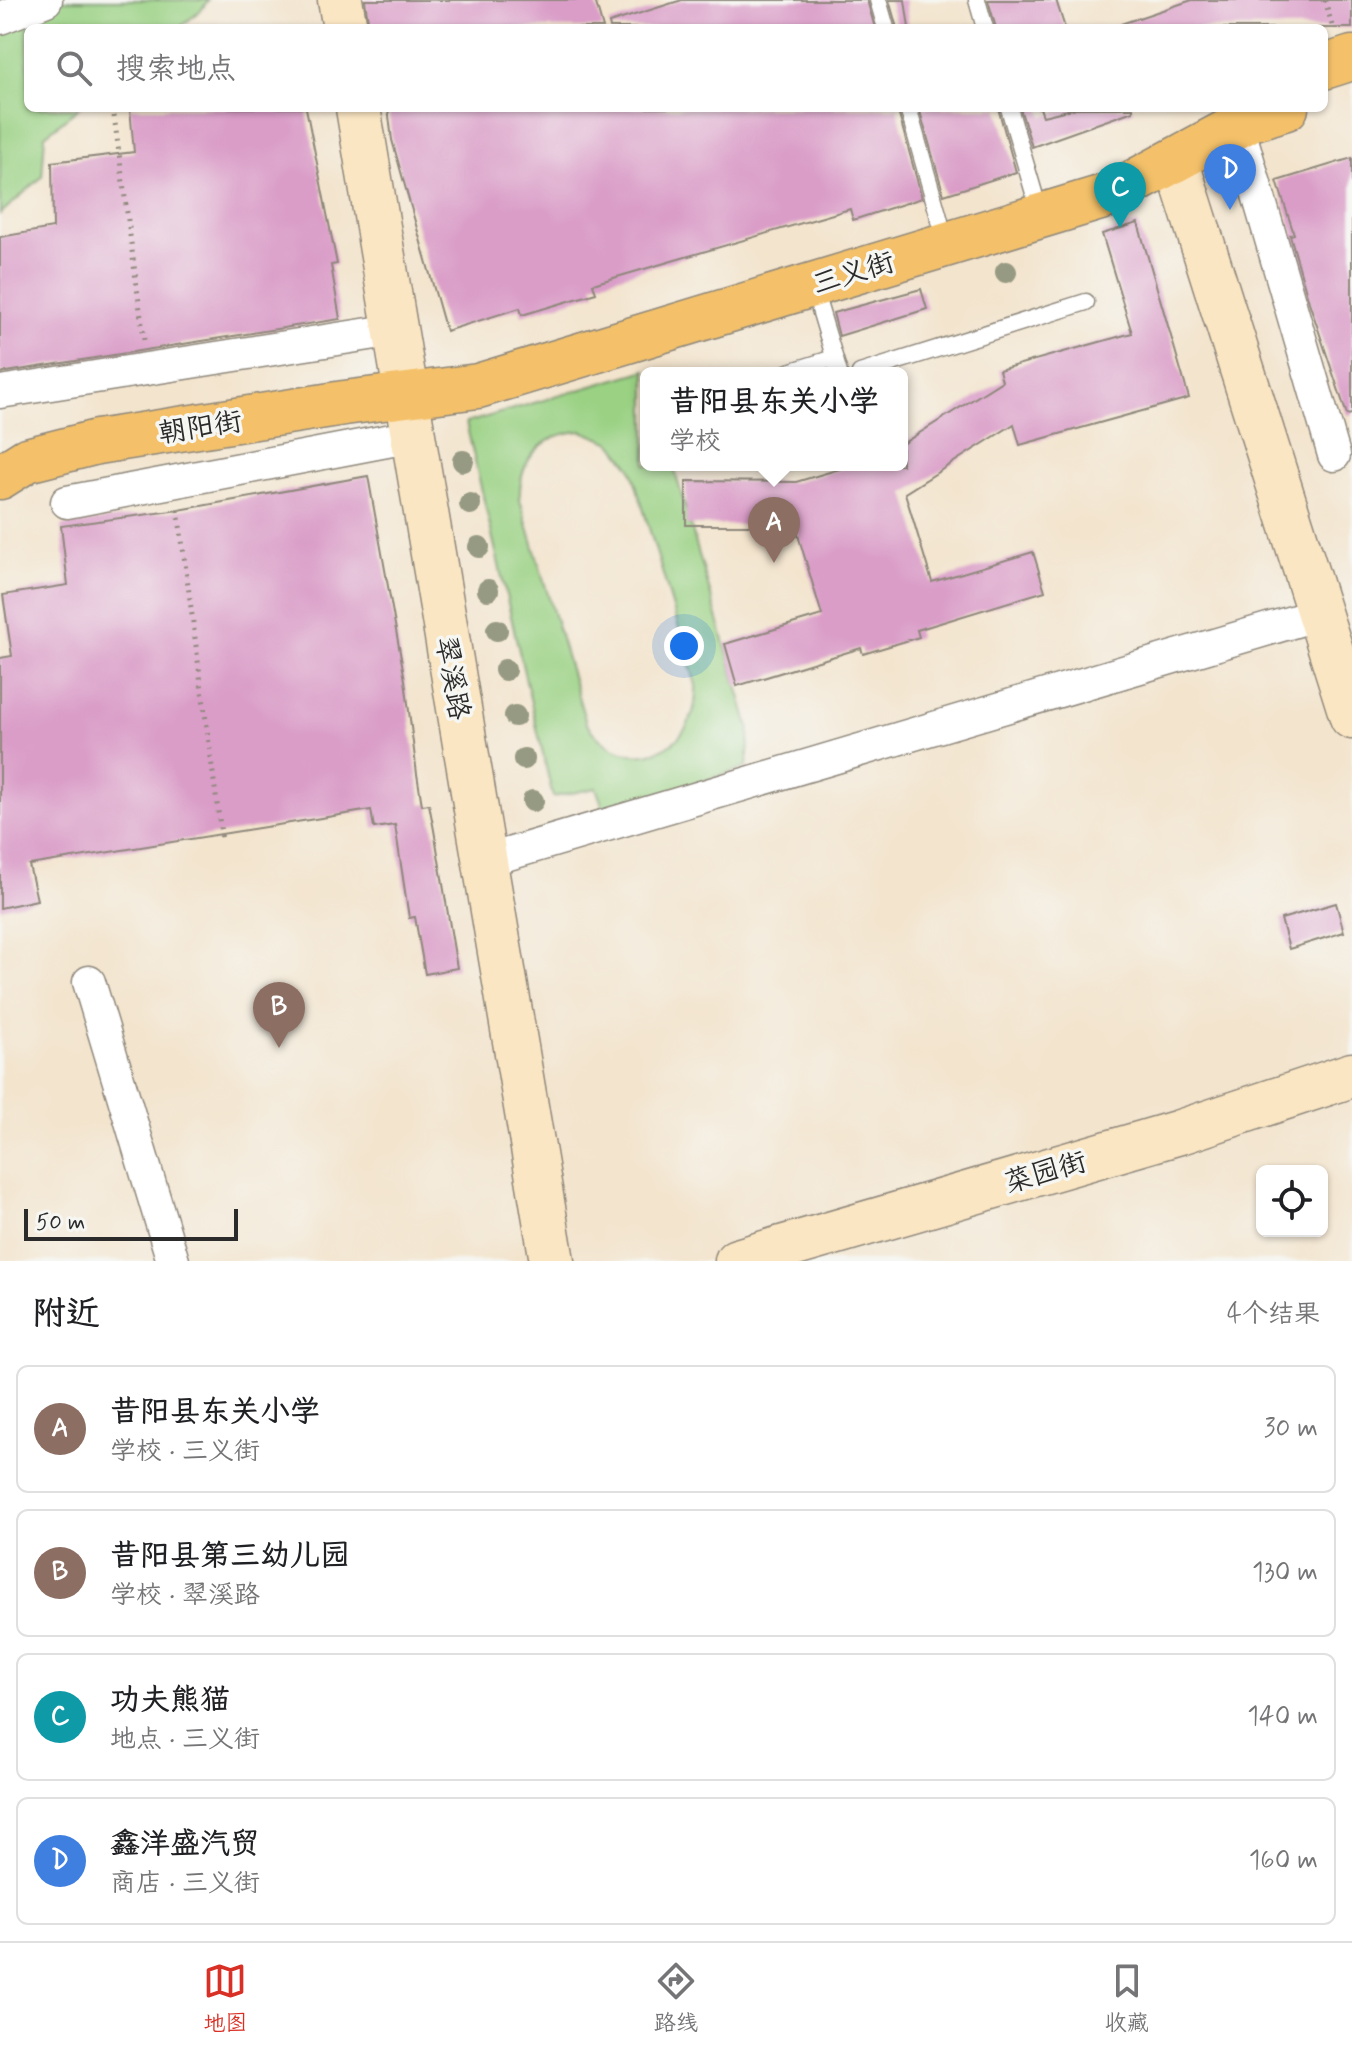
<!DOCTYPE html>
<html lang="zh">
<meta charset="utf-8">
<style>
body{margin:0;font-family:Mynerve,"LXGW WenKai TC",sans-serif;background:#f6f6f6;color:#202124}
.controls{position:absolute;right:24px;bottom:24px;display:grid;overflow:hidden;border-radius:12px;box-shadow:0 2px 6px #0004}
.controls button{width:72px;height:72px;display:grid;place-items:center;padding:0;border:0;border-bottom:2px solid #e0e0e0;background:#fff;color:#202124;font:40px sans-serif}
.scale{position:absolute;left:24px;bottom:20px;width:214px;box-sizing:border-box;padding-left:8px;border:4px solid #2b2b2b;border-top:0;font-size:22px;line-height:28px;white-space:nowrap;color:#2b2b2b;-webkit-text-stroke:6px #f6f6f2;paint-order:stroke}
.you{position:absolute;left:684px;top:646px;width:28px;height:28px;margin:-20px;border:6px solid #fff;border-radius:50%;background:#1a73e8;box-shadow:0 0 0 12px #1a73e833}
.badge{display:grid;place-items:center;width:52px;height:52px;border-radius:50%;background:#d93025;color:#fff;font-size:26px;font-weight:700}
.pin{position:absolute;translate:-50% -66px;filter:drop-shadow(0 2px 4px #0008)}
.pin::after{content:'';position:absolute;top:42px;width:28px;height:24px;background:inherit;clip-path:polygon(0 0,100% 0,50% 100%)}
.popup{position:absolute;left:640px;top:367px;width:268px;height:104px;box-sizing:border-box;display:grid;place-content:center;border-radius:12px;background:#fff;filter:drop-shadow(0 2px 6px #0005);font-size:26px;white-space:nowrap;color:#757577}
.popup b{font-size:30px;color:#202124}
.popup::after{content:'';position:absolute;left:50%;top:100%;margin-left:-16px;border:16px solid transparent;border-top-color:#fff}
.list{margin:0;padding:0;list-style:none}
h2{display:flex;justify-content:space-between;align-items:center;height:104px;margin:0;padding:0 32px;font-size:34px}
h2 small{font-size:26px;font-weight:400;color:#757577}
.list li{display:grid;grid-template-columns:52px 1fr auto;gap:24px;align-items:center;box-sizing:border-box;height:128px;margin:0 16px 16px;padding:0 16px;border:2px solid #e0e0e0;border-radius:12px}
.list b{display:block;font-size:30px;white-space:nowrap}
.list p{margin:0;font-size:26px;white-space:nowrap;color:#757577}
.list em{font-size:26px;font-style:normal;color:#757577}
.icon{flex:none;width:44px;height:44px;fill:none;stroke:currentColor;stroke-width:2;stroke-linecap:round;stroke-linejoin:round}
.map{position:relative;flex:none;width:1352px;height:1261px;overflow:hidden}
.search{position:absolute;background:#fff;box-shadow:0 2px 6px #0004;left:24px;right:24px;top:24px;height:88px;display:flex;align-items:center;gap:20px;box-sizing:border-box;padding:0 28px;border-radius:12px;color:#757577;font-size:30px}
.sheet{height:680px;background:#fff}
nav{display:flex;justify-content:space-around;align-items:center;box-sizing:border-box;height:112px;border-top:2px solid #e0e0e0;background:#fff;font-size:22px;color:#757577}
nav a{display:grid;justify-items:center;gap:4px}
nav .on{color:#d93025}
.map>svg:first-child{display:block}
</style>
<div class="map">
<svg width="1352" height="1261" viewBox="0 0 1352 1261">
<rect width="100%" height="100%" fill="#f6f6f2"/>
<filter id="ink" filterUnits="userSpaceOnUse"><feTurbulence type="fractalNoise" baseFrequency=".0125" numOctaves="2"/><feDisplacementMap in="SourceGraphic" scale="16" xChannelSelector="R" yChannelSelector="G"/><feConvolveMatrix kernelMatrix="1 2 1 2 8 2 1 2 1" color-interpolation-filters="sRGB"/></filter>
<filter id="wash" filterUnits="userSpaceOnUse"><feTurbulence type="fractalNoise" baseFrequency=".006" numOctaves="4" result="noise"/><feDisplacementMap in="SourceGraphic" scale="32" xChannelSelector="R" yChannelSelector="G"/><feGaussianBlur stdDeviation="1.8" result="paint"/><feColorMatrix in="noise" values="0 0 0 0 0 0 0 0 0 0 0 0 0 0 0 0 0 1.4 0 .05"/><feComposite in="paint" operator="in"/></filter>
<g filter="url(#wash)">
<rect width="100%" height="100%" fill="#f3e4cd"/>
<g fill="#9ad183" stroke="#627e57" stroke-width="2" fill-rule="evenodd">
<path d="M 0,0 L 208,0 L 202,9 L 179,28 L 28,28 L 28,108 L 79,108 L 45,135 L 42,177 L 0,214 Z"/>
<path d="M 646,370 L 646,465 L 673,465 L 750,730 L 747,767 L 605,812 L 596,788 L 553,797 L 466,423 ZM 582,431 L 612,443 L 631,468 L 696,685 C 700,753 625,781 586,723 L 520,500 C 518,459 542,434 582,431 Z"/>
</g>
<g id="blocks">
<g fill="#da9dc8">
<path d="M 365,0 L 595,0 L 603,28 L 369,28 Z"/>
<path d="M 682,0 L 867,0 L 875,28 L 610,28 L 609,23 Z"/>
<path d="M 889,0 L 905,0 L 909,28 L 897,28 Z"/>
<path d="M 988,0 L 1056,0 L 1065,28 L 996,28 Z"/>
<path d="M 1192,0 L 1352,0 L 1352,28 L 1122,28 L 1121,24 Z"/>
<path d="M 130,108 L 306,108 L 337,264 L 331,265 L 340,319 L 0,373 L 0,237 L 53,228 L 52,162 L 134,152 Z"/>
<path d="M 388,108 L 897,108 L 922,198 L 853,220 L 850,209 L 593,284 L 596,293 L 522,315 L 520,308 L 446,331 L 392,140 Z"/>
<path d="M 919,108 L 998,108 L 1016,172 L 944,195 Z"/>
<path d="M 1020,108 L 1040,108 L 1043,116 L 1076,108 L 1133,108 L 1133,111 L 1032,147 Z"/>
<path d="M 1352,158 L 1352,414 L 1347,415 L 1309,302 L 1290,235 L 1294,234 L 1277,181 Z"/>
<path d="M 1138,223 L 1189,398 L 1020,445 L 1014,424 L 905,493 L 932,582 L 1033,552 L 1045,591 L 917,630 L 919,637 L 863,654 L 861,648 L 737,686 L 725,644 L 822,615 L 795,525 L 686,525 L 686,481 L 796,482 L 853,465 L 902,465 L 902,444 L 1002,381 L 999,370 L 1132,333 L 1102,234 Z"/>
<path d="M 921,289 L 927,309 L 839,336 L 833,313 Z"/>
<path d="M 368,476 L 405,680 L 417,774 L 422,805 L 429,804 L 434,830 L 457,968 L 425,974 L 415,917 L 409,918 L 395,825 L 374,828 L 371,810 L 29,865 L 37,900 L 0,908 L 0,658 L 12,656 L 3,595 L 68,585 L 61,526 L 179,510 Z"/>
<path d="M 1336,903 L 1344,932 L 1289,949 L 1281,919 Z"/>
</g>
</g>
</g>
<g filter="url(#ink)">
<use href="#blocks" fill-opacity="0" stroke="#8f887c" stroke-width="2"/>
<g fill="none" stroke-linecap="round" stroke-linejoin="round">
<g stroke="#8f887c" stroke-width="19">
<g id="lane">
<path d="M 878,0 L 886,28"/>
<path d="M 977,0 L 985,28"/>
<path d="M 908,108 L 940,221"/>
<path d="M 1009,108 L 1034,193"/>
<path d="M 813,286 L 839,373"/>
<path d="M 786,373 L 834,358"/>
<path d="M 860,373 L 1086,302"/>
</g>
</g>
<g stroke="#8f887c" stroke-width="35">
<g id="street">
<path d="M 0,18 L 46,0"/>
<path d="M 1238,126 L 1334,455"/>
<path d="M 0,392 L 395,330"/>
<path d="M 67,502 L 413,436"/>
<path d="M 485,861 L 1319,614"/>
<path d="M 89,982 L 173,1261"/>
</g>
</g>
<g stroke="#8f887c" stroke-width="47">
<g id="secondary">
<path d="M 340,0 L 345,28"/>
<path d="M 358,108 L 552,1261"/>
<path d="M 1176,160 L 1352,717"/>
<path d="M 737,1261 L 1180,1132 L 1352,1075"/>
</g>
</g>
<g stroke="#8f887c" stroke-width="47">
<g id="primary">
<path d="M 1324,67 L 1352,58"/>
<path d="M 0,477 L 27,460 L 97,442 L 344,403 L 478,386 L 1110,195 L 1251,119 L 1286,108"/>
</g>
</g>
<g stroke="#8f887c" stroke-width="5" stroke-dasharray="2 6" stroke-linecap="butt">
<path d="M 1325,0 L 1333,29"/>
<path d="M 113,108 L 144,340"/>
<path d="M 178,510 L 222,841"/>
</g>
<use href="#lane" stroke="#fff" stroke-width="16"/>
<use href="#street" stroke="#fff" stroke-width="32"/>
<use href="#secondary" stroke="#fbe6c3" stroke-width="44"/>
<use href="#primary" stroke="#f4c16a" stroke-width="44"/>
</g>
<g fill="#979a82">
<circle cx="1006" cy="272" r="11"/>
<circle cx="463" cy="461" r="11"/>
<circle cx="470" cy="504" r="11"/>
<circle cx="479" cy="547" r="11"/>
<circle cx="488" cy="590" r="11"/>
<circle cx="497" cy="630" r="11"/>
<circle cx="505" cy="670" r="11"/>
<circle cx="515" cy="716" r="11"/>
<circle cx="524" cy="759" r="11"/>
<circle cx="533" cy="801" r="11"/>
</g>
</g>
<g text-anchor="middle" stroke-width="7" stroke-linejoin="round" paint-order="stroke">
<g font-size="28" fill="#2b2b2b" stroke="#f6f6f2">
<text transform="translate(853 272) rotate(-17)" y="10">三义街</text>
<text transform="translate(200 426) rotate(-9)" y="10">朝阳街</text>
<text transform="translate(454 678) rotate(80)" y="10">翠溪路</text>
<text transform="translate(1045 1171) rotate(-16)" y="10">菜园街</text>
</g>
</g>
</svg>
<div class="controls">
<button><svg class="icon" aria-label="locate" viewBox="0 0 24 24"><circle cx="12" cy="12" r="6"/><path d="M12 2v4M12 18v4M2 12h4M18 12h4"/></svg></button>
</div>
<div class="scale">50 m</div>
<div class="you"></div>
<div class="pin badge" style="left:774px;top:563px;background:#8d6e63">A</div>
<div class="popup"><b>昔阳县东关小学</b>学校</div>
<div class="pin badge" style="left:279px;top:1048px;background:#8d6e63">B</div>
<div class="pin badge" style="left:1120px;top:228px;background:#0f9aa8">C</div>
<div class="pin badge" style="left:1230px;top:210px;background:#3f7fe0">D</div>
<div class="search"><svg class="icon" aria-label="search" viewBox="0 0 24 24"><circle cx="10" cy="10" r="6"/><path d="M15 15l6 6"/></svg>搜索地点</div>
</div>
<section class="sheet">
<h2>附近<small>4个结果</small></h2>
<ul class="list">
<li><span class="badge" style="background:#8d6e63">A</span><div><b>昔阳县东关小学</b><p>学校 · 三义街</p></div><em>30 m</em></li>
<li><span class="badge" style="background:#8d6e63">B</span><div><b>昔阳县第三幼儿园</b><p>学校 · 翠溪路</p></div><em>130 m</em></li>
<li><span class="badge" style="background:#0f9aa8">C</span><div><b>功夫熊猫</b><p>地点 · 三义街</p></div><em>140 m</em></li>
<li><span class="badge" style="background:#3f7fe0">D</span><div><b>鑫洋盛汽贸</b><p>商店 · 三义街</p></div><em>160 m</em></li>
</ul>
</section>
<nav>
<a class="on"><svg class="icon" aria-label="map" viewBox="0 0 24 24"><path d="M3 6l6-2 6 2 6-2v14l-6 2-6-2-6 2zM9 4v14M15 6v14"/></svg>地图</a>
<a><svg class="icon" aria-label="directions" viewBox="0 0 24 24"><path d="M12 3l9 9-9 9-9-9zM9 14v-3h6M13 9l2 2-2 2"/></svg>路线</a>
<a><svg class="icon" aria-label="saved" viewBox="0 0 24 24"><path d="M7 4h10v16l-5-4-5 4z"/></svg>收藏</a>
</nav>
